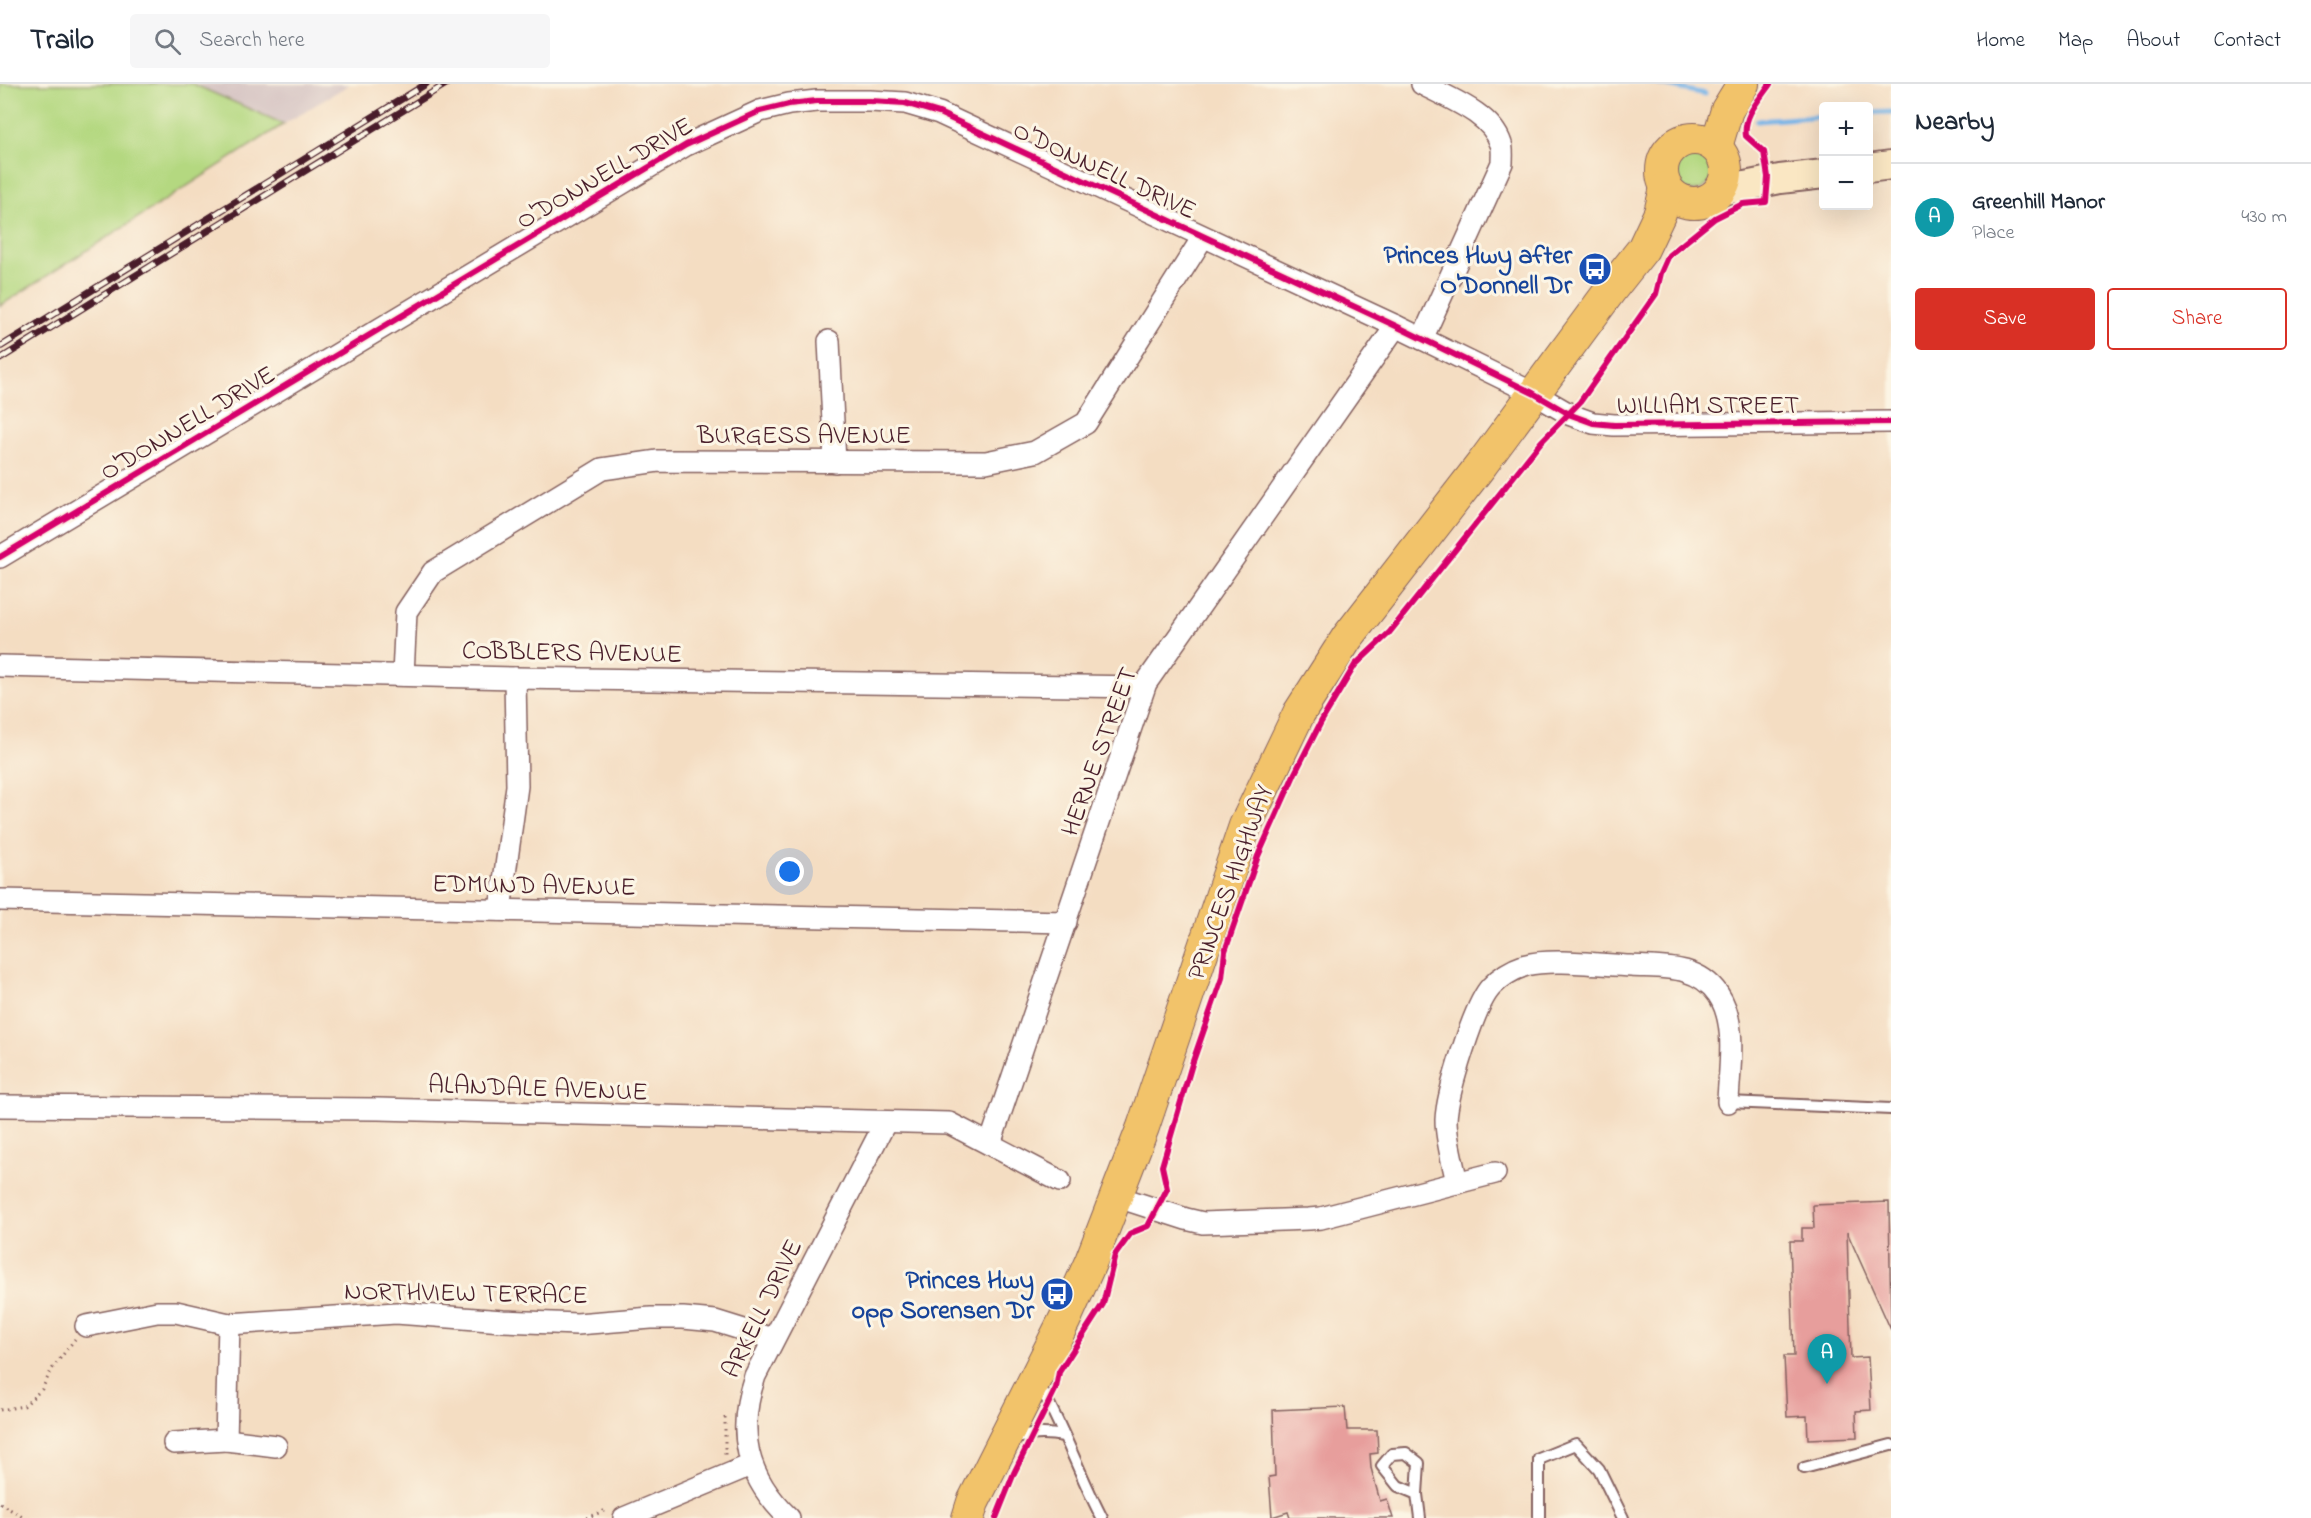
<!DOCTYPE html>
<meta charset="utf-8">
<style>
body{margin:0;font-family:"Indie Flower",sans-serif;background:#f6f6f7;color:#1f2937}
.controls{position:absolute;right:18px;top:18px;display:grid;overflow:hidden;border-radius:6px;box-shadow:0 6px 24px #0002}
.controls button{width:54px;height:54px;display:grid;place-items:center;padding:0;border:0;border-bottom:2px solid #e0e1e3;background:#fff;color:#1f2937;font:30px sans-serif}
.you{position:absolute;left:790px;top:788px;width:21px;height:21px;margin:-15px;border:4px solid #fff;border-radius:50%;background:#1a73e8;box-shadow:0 0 0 9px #1a73e833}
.badge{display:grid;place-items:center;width:39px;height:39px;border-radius:50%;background:#d93025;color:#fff;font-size:20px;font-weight:700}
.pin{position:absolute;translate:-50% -50px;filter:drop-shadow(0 2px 3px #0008)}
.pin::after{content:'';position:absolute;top:32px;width:21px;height:18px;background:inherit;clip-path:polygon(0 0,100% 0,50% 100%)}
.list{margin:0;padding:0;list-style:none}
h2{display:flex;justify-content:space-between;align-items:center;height:78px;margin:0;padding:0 24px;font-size:26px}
h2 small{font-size:20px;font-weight:400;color:#747a83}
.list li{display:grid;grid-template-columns:39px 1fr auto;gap:18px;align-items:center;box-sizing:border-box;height:108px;padding:0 24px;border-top:2px solid #e0e1e3}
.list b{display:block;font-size:22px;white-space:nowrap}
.list p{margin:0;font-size:20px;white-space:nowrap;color:#747a83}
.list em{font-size:20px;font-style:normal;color:#747a83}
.actions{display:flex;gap:12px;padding:18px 24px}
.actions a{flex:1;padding:14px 0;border:2px solid #d93025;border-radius:6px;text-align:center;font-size:21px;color:#d93025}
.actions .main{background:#d93025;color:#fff}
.icon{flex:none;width:33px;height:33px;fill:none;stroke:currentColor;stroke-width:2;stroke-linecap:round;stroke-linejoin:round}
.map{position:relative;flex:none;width:1891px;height:1434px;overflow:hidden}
header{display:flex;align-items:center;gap:36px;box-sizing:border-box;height:84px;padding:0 30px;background:#fff;border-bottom:2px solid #e0e1e3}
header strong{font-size:28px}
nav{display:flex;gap:33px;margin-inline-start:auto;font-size:21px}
.search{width:420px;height:54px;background:#f6f6f7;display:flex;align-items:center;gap:15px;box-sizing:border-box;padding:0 21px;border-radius:6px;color:#747a83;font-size:22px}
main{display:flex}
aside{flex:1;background:#fff}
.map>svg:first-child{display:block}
</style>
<header>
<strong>Trailo</strong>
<div class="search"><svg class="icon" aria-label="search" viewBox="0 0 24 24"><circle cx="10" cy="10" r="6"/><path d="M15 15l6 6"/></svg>Search here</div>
<nav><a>Home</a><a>Map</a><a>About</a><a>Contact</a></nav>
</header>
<main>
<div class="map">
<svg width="1891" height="1434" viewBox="0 0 1891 1434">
<rect width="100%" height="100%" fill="#fcf5e5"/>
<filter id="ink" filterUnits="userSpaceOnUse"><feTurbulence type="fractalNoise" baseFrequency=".0167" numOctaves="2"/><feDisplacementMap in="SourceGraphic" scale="12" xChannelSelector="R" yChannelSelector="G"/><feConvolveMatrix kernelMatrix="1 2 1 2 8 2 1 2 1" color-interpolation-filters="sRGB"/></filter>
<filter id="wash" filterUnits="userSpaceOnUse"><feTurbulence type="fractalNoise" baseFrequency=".008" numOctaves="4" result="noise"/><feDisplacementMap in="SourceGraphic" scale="24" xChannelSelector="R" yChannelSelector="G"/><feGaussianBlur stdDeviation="1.35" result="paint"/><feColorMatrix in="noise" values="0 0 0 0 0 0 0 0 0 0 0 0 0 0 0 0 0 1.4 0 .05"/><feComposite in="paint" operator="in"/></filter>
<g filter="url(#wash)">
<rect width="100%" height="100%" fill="#f4ddc2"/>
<path fill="#d2bfc0" d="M 193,0 L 350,0 L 284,40 Z"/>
<g fill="#b4d880" stroke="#7f7c56" stroke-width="1.5">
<path d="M 0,0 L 193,0 L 284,40 L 0,222 Z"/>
<circle cx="1693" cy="87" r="20"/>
</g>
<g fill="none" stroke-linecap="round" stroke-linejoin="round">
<g stroke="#74b3e7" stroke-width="5">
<path d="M 1659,0 L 1705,10"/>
<path d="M 1868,29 L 1891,28"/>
<path d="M 1757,37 L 1824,32"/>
</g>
</g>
<g id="blocks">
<g fill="#e79e9c">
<path d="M 1889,1118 L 1891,1246 L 1847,1148 L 1851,1274 L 1868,1273 L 1871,1326 L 1856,1327 L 1857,1353 L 1808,1355 L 1807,1332 L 1787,1333 L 1784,1272 L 1794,1272 L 1790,1157 L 1802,1157 L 1802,1144 L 1814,1144 L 1813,1121 Z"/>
<path d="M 1345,1323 L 1347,1346 L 1377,1346 L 1378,1369 L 1370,1370 L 1371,1384 L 1380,1417 L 1387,1415 L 1393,1434 L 1290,1434 L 1288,1428 L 1272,1433 L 1269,1393 L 1275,1392 L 1273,1326 Z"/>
</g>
</g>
</g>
<g filter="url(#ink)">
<use href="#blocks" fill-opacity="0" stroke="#866260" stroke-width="1.5"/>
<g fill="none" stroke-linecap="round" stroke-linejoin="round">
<g stroke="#866260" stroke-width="14">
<g id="lane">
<path d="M 1728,1018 L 1891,1025"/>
<path d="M 1038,1299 C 1063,1342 1079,1390 1102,1434"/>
<path d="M 1012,1356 C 1030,1349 1045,1349 1064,1352"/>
<path d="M 1804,1384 L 1891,1361"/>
<path d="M 1417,1410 L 1398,1402 L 1382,1382 L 1392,1370 L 1406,1369 L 1419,1379 L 1417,1410 L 1420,1434"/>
<path d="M 1539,1434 L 1539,1375 L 1576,1360 L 1599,1385 L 1623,1434"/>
</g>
</g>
<g stroke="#866260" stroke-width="24">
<g id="street">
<path d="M 1422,0 C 1448,14 1491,29 1501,60 C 1503,65 1502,73 1502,79 L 1422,255"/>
<path d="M 829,257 L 835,378"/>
<path d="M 0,473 L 686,61 L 760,27 L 789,20 L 817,17 L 870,17 L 905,19 L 939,29 L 1396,242 L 1533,309 L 1571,331 L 1593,339 L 1614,341 L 1891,338"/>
<path d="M 0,582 L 515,594 L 1144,603"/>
<path d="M 403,591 L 406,528 L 433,488 L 602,385 L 658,377 L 986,378 L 1035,368 L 1086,339 L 1203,153"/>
<path d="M 0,816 L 1066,838"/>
<path d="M 500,826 L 517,702 L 515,594"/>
<path d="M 0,1022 L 378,1025 L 949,1039 L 1060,1097"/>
<path d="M 990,1060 L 1146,599 L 1396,242"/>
<path d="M 1457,1099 C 1453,1078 1446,1056 1446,1036 C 1447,1010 1474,921 1491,903 C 1500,893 1514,885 1526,881 C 1551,874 1603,881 1631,882 C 1663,884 1697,880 1718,910 C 1738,939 1729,985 1728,1018"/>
<path d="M 1118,1113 L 1186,1135 L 1203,1139 L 1309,1135 L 1321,1134 L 1495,1089"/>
<path d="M 86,1242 L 157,1228 L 176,1228 L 229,1240 L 396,1229 L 503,1237 L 577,1240 L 651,1234 L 683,1234 L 715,1237 L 773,1255"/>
<path d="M 226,1356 L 276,1362"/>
<path d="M 174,1359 L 226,1356 L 229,1240"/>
<path d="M 624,1434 L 751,1381"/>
<path d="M 789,1434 C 746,1393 736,1348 755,1292 L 885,1039"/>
</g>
</g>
<g stroke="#866260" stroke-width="32">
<g id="secondary">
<path d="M 1868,84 L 1891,81"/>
<path d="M 1720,107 L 1780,95 L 1824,90"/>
</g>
</g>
<g stroke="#866260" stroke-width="34">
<g id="primary">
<circle cx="1694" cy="87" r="32"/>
<path d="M 1716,63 L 1727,26 L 1743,0"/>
<path d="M 968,1434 L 973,1418 L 1065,1235 L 1091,1177 L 1143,1043 L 1245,742 L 1299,629 L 1347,554 L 1482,380 L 1612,204 L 1643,165 L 1660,129 L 1666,104"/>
</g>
</g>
<g stroke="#866260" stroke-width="3" stroke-dasharray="1.5 4.5" stroke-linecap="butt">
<path d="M 0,1326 L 24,1322 L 42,1305 L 52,1285 L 75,1255"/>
<path d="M 725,1333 L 725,1371"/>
<path d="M 0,1419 L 24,1434"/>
<path d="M 586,1434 L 606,1426"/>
</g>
<use href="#lane" stroke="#fff" stroke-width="10"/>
<use href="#street" stroke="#fff" stroke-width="21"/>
<use href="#secondary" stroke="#fae7c3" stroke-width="28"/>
<use href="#primary" stroke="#f2c36a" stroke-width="32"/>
<g stroke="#4a1f2b" stroke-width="7">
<g id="rail">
<path d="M 0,263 L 426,0"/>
<path d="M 0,275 L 446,0"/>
</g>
</g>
<use href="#rail" stroke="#fcf5e5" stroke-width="4.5" stroke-dasharray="14" stroke-linecap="butt"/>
<g stroke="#fcf5e5" stroke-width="10">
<g id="cycleway">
<path d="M 0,473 L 686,61 L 760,27 L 789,20 L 817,17 L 870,17 L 905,19 L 939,29 L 1396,242 L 1533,309 L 1571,331 L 1593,339 L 1614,341 L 1891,338"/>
<path d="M 996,1434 L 1014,1389 L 1056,1304 L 1059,1288 L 1103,1220 L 1115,1171 L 1131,1149 L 1148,1142 L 1167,1105 L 1162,1082 L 1192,980 L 1222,894 L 1225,867 L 1258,772 L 1295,689 L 1321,638 L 1355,581 L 1389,549 L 1541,358 L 1580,318 L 1656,210 L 1661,189 L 1669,171 L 1715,134 L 1743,120 L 1766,118 L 1768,93 L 1764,68 L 1746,52 C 1743,32 1759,16 1770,0"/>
</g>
</g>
<use href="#cycleway" stroke="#d6006c" stroke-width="6"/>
</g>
</g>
<defs>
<g id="bus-disc" transform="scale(1.725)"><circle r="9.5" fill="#1a4fb4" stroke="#fcf5e5"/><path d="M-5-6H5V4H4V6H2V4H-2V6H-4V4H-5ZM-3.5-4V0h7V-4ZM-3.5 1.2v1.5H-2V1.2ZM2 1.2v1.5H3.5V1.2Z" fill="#fff"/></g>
</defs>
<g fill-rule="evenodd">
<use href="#bus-disc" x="1595" y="185"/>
<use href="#bus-disc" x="1057" y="1210"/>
</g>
<g text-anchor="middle" stroke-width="6" stroke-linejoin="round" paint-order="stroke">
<g font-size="26" fill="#4a1f2b" stroke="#fcf5e5">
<text transform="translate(1105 85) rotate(25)" y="9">O'DONNELL DRIVE</text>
<text transform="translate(604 88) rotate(-30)" y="9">O'DONNELL DRIVE</text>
<text x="1708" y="329">WILLIAM STREET</text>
<text transform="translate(187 338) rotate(-31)" y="9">O'DONNELL DRIVE</text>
<text x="804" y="359">BURGESS AVENUE</text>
<text transform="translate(572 567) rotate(1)" y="9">COBBLERS AVENUE</text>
<text transform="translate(1098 667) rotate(-70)" y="9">HERNE STREET</text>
<text transform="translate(1229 798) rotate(-70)" y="9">PRINCES HIGHWAY</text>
<text transform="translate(534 800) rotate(1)" y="9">EDMUND AVENUE</text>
<text transform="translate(538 1003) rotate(2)" y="9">ALANDALE AVENUE</text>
<text transform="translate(466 1208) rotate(1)" y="9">NORTHVIEW TERRACE</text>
<text transform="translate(761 1224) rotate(-64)" y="9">ARKELL DRIVE</text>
</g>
<g font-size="26" font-weight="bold" fill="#164399" stroke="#fcf5e5" text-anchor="end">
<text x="1572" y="179">Princes Hwy after<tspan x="1572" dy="30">O'Donnell Dr</tspan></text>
<text x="1034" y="1204">Princes Hwy<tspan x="1034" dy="30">opp Sorensen Dr</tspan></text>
</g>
</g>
</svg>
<div class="controls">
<button>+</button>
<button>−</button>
</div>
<div class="you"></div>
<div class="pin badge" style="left:1827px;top:1300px;background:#0f9aa8">A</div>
</div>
<aside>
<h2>Nearby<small></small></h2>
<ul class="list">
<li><span class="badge" style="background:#0f9aa8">A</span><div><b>Greenhill Manor</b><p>Place</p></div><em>430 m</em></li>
</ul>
<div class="actions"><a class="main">Save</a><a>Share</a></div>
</aside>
</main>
